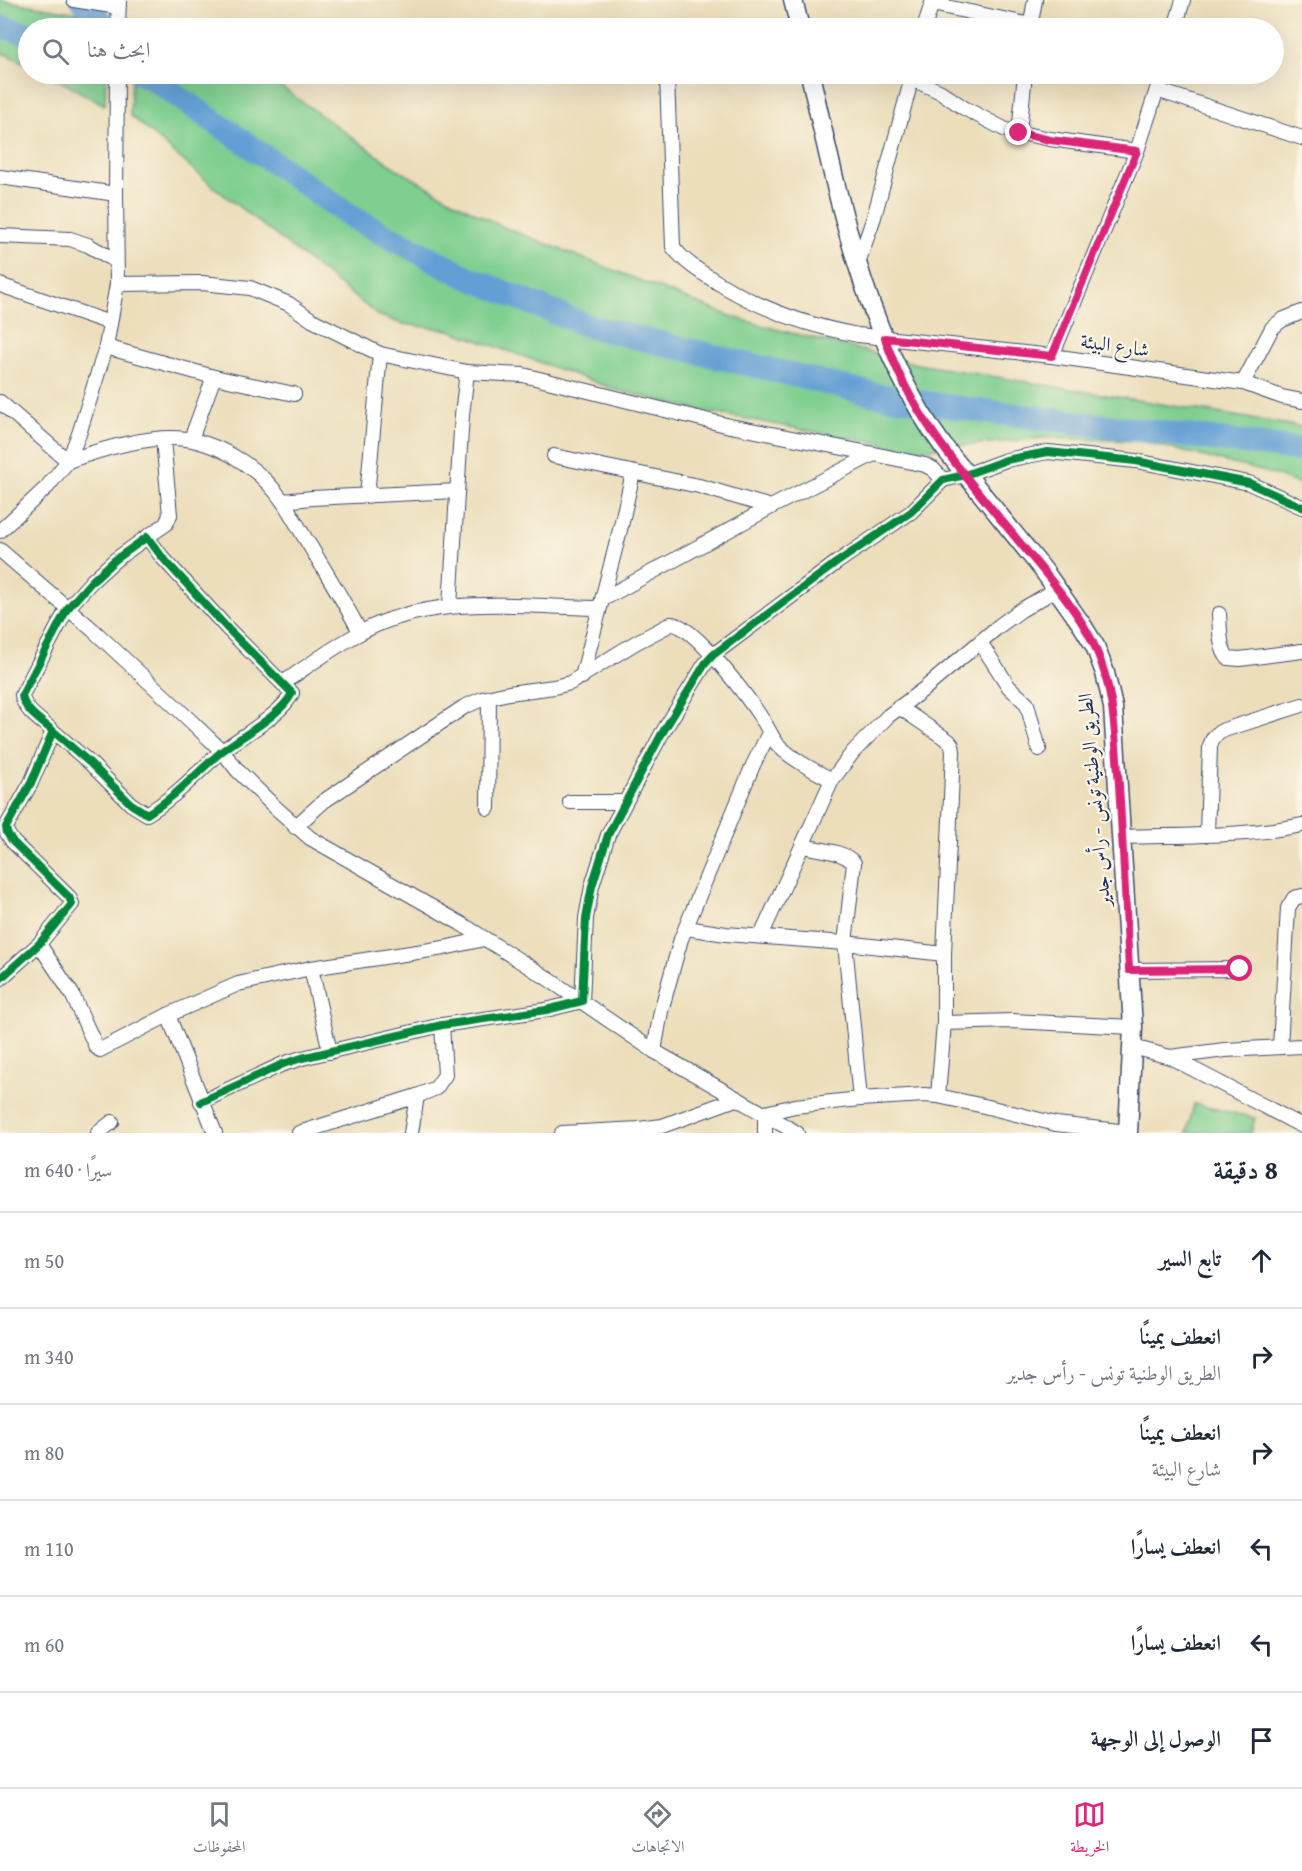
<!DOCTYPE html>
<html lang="ar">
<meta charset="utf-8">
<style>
body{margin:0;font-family:"Gentium Book Plus",Amiri,serif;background:#f6f6f7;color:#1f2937;direction:rtl}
.stop{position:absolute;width:18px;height:18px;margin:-14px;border:4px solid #db2777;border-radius:50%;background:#fff}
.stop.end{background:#db2777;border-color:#fff;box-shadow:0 2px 6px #0008}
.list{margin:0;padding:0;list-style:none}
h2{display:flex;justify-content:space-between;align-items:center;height:78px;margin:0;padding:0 24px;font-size:26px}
h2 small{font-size:20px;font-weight:400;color:#747a83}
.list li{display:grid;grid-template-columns:39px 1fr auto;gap:18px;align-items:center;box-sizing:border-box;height:96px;padding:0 24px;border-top:2px solid #e0e1e3}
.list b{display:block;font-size:22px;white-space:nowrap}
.list p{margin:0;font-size:20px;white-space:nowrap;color:#747a83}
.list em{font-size:20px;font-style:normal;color:#747a83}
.icon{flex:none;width:33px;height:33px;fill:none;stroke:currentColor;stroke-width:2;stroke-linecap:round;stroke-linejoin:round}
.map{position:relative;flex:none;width:1302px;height:1133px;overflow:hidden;direction:ltr}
.search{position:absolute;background:#fff;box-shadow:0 6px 24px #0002;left:18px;right:18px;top:18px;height:66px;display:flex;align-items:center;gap:15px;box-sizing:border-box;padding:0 21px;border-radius:33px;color:#747a83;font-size:22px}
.sheet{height:654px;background:#fff}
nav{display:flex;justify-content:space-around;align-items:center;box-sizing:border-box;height:84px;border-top:2px solid #e0e1e3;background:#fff;font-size:16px;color:#747a83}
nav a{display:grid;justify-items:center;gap:3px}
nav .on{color:#db2777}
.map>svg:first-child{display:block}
</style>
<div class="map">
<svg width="1302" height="1133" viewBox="0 0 1302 1133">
<rect width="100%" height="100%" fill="#fcf5e5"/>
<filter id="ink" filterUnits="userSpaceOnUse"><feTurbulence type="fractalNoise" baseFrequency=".0167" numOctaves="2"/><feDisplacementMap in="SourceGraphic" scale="12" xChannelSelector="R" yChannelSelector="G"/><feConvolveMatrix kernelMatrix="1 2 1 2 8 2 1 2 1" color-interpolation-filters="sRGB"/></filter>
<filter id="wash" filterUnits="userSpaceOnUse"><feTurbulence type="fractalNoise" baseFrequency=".008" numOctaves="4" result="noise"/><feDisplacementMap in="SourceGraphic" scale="24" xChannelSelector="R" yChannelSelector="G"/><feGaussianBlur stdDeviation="1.35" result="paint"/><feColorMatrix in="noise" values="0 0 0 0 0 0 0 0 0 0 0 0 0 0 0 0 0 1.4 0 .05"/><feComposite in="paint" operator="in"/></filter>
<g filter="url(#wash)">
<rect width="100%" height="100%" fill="#ecdebb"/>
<g fill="#7fcf90" stroke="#4d7f77" stroke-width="1.5">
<path d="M 0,0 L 107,18 L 107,28 L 28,28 L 28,64 L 0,52 Z"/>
<path d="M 47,74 L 106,74 L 105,105 Z"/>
<path d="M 132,74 L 263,74 L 397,169 L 455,202 L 501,226 L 733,317 C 793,336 856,347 917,364 L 1302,427 L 1302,485 L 1266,472 L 1141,441 L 1044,438 L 913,450 L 698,410 L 617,390 L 449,330 L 403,324 L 378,315 L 215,188 L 130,115 Z"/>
<path d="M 1194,1104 L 1255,1118 L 1251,1133 L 1187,1133 Z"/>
</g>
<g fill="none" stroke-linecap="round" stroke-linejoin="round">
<g stroke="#649fd4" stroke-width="24">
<path d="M 82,0 L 107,28"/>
<path d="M 0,26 L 28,34"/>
<path d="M 141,74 L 150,77 L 355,219 L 467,277 L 588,326 L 877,395 L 966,409 L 1302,450"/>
</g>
</g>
</g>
<g filter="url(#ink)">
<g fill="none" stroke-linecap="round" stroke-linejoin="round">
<g stroke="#3a496c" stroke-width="16">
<g id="minor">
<path d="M 74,0 L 118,7"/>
<path d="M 932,4 L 1031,25"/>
<path d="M 118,28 L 119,0"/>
<path d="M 924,28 L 933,0"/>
<path d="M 1030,28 L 1035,0"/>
<path d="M 1175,28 L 1183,0"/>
<path d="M 667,76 L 673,247 C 686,264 702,273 720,284 C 763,310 808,326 858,335 L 1052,356 L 1243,383 L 1282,397 L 1302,401"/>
<path d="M 912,79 L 941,92 L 964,108 L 1006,130 L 1050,139 L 1137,151"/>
<path d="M 1157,90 L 1302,138"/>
<path d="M 1019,133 L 1025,74"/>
<path d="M 0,177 L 116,194"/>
<path d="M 0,236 L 70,239 L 88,245 L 116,261"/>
<path d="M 858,263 L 874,217 L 913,74"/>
<path d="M 117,284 L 202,283 L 250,288 L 289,304 L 312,320 L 380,354 L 467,372 L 523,375 L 730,426 L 874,454"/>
<path d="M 0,285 L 110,323"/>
<path d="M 106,347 L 214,377 L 294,394"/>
<path d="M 1052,356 L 1137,151 L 1162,74"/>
<path d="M 1243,383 L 1272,328 L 1282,320 L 1302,312"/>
<path d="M 0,402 L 68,461 C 102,449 156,432 192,440 C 229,448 263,472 284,503 C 293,517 301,532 310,546 C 327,574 345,603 360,632"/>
<path d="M 191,439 L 214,377"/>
<path d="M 554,456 L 699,486 L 771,507"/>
<path d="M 367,496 L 380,354"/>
<path d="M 283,501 L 312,498 L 457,491"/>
<path d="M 0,531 L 47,487 L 68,461 L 79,434 L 106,347 L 117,284 L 116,194 L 117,74"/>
<path d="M 147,537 L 166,524 L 170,515 L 163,439"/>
<path d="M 0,550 L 93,630 L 177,708 L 222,751 L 238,771 L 276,808 L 310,838 L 460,923 L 544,976 L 654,1051 L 797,1133"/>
<path d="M 603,599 L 771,507 L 874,454 L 925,465 L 933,469 L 943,480"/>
<path d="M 450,606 L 462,415 L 467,372"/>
<path d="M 1219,614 C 1220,627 1219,648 1228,658 L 1240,659 L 1302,651"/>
<path d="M 980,642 L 1009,687 L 1027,704 L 1039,749"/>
<path d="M 582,677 L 620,530 L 633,473"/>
<path d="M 283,683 C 308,666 333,647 360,633 C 432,593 521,607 599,608"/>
<path d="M 899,707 L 949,741 L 952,745 L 953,752 L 944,954 L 944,1023 L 938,1096"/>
<path d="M 570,802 L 625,802"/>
<path d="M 488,808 L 489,698"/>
<path d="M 295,827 L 324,801 L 464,707 L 482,699 L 509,693 L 554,687 L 570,683 L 635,643 L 671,624 C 693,622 751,702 764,722 C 769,730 772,738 778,745 C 793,760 813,770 832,780"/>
<path d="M 1207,834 L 1210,747 C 1212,738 1215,734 1224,730 L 1302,705"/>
<path d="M 1123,837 C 1181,835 1245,837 1302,825"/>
<path d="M 803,846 C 819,850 842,850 854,863 L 845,943 L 860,1099"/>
<path d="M 686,928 L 726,934 L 845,943 L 944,954"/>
<path d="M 761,936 L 832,780 L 853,752 L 888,716 L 924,689 L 999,626 L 1021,610 L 1057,589"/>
<path d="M 39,944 L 72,994 L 96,1047 L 100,1050 L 168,1015 L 238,984 L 311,968 L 444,948 L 484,939"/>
<path d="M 311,968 L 330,1052"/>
<path d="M 1129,970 L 1240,969"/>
<path d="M 0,979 L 39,944 L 72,904 L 69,897 L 13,842 L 7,833 L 6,827 L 31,783 L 53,731 C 43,722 23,710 22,695 L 67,609 L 92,581 L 115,560 L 147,537 L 162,557 L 228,629 L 292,693 C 283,714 240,737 221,752 C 195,774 177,796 147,814 L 131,804 L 90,763 L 53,731"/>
<path d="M 168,1015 L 215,1133"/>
<path d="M 944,1023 L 1012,1021 L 1133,1027"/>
<path d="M 1133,1047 L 1170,1057 L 1302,1126"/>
<path d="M 1280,1047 L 1288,908 L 1294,898 L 1302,896"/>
<path d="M 654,1051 L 661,1011 L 681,939 L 753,765 L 769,733"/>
<path d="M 1170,1057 L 1225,1050 L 1302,1046"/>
<path d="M 201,1102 L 283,1064 L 302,1058 L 442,1025 L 546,1010 L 582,1001 L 586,918 L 592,886 L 608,835 L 661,735 L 705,664 L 713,655 L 836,563 L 911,512 L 943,480 L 965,475 L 1006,460 L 1048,452 L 1136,461 L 1249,483 L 1302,507"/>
<path d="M 98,1133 L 112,1122"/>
<path d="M 299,1133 L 417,1096 L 436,1088 L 445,1075 L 442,1025"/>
<path d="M 411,1133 L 417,1096"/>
<path d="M 562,1133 L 639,1129 L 662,1126 L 736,1099"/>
<path d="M 765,1133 L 765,1113 L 795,1106 L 860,1099 L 924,1095 L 938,1096 L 984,1106 L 1056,1124 L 1128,1132"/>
</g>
</g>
<g stroke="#3a496c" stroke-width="21">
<g id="major">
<path d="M 793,0 L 800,28"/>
<path d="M 810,74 C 838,197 867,343 943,446 L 1044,571 L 1082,625 L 1095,646 L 1105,673 L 1113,707 L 1133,1027 L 1128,1133"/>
</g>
</g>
<use href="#minor" stroke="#fff" stroke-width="14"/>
<use href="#major" stroke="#fff" stroke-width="18"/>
<g stroke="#fcf5e5" stroke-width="11">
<g id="cycleway">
<path d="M 0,979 L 39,944 L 72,904 L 69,897 L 13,842 L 7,833 L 6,827 L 31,783 L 53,731 C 43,722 23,710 22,695 L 67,609 L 92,581 L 115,560 L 147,537 L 162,557 L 228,629 L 292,693 C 283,714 240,737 221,752 C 195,774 177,796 147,814 L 131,804 L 90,763 L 53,731"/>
<path d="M 201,1102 L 283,1064 L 302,1058 L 442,1025 L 546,1010 L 582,1001 L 586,918 L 592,886 L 608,835 L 661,735 L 705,664 L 713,655 L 836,563 L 911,512 L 943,480 L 965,475 L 1006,460 L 1048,452 L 1136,461 L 1249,483 L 1302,507"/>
</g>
</g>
<use href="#cycleway" stroke="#00873e" stroke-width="8"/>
</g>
</g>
<g fill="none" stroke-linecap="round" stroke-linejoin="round" filter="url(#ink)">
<path stroke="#db2777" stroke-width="8" d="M 1019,133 L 1050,140 L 1137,151 L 1052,356 L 885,338 C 912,422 976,488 1030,555 C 1052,581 1082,617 1095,647 C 1115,691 1115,738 1119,785 C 1123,847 1126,908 1129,970 L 1240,969"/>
</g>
<g text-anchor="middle" stroke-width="4.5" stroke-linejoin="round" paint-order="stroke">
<g font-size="20" fill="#1b2f5e" stroke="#fcf5e5">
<text transform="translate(1115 345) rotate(8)" y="7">شارع البيئة</text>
<text transform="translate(1094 800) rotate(-95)" y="7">الطريق الوطنية تونس - رأس جدير</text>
</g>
</g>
</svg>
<div class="stop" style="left:1240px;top:969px"></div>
<div class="stop end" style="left:1019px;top:133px"></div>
<div class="search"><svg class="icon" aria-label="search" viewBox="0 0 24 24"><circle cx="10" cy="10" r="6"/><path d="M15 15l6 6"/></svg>ابحث هنا</div>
</div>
<section class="sheet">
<h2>8 دقيقة<small>سيرًا · 640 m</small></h2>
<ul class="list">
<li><svg class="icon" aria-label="ahead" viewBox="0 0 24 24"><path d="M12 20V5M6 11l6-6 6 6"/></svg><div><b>تابع السير</b></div><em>50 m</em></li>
<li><svg class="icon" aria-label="right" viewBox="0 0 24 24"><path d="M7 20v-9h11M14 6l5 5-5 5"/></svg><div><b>انعطف يمينًا</b><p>الطريق الوطنية تونس - رأس جدير</p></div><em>340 m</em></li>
<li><svg class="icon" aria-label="right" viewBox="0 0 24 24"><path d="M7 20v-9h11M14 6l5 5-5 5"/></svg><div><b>انعطف يمينًا</b><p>شارع البيئة</p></div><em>80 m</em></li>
<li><svg class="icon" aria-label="left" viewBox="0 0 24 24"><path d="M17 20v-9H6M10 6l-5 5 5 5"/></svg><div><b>انعطف يسارًا</b></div><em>110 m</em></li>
<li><svg class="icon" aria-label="left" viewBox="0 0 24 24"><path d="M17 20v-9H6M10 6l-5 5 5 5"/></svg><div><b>انعطف يسارًا</b></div><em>60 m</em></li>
<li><svg class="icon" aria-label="arrive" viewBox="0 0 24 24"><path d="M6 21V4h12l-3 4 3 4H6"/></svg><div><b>الوصول إلى الوجهة</b></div></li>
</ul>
</section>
<nav>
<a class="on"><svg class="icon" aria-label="map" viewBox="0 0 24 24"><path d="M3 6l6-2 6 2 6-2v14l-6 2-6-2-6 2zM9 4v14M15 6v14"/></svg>الخريطة</a>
<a><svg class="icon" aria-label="directions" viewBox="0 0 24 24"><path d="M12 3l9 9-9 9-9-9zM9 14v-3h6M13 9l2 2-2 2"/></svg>الاتجاهات</a>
<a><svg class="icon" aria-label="saved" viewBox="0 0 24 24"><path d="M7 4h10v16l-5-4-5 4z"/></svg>المحفوظات</a>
</nav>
